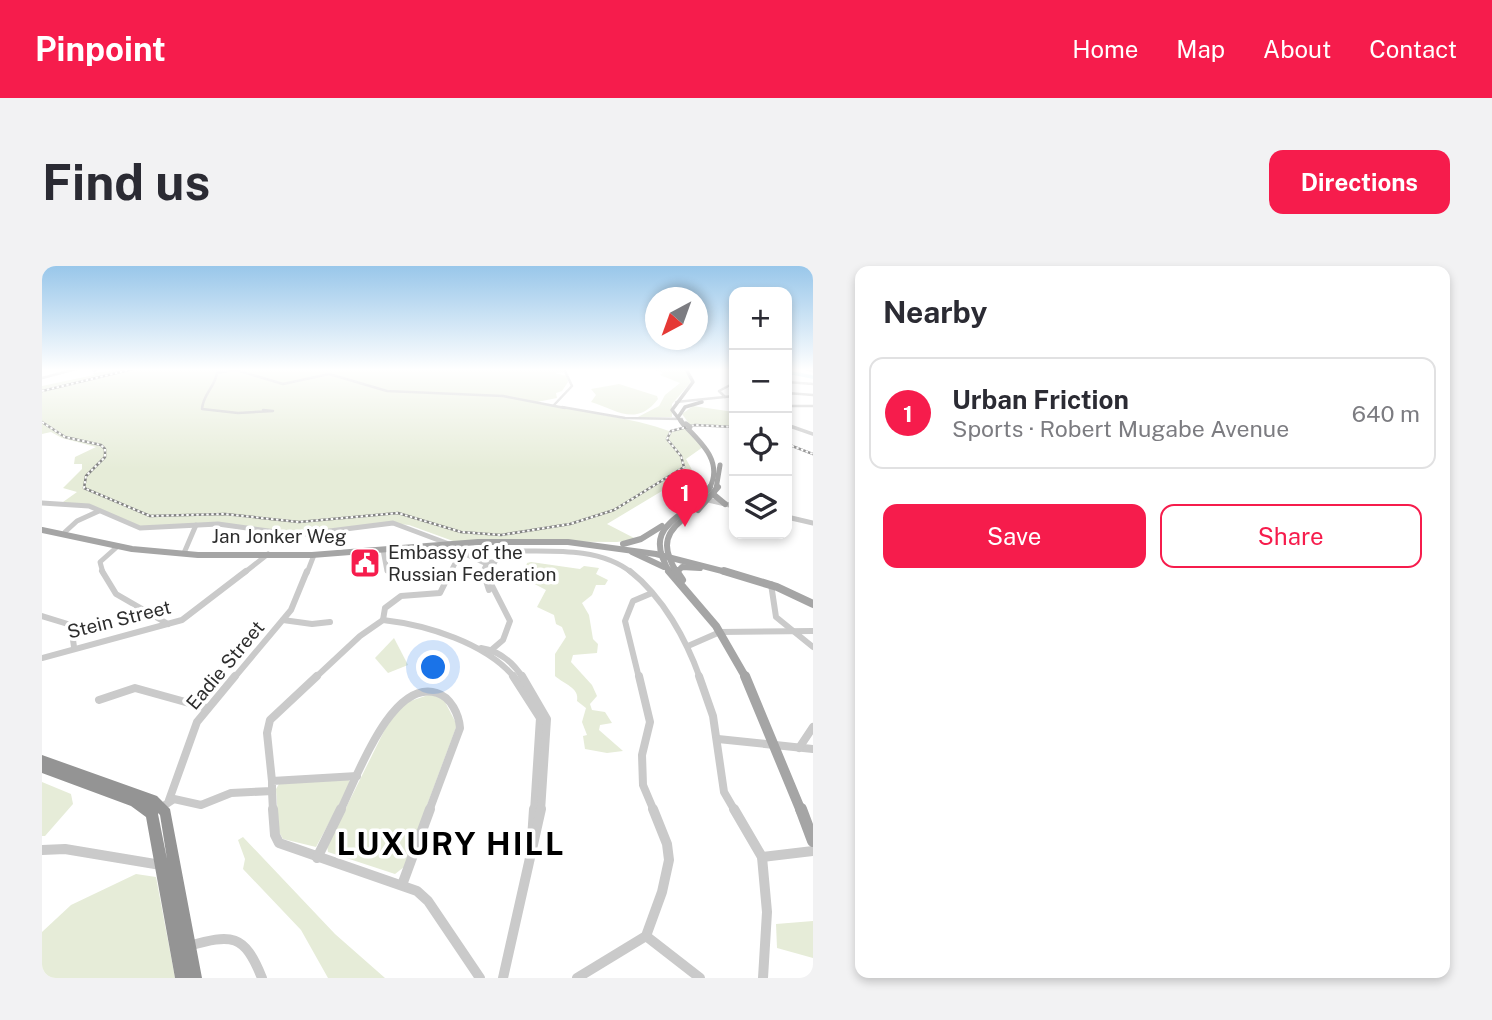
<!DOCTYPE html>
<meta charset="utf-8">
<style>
body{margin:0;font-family:"Public Sans",sans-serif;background:#f2f2f3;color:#2b2b33}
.controls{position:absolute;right:21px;top:21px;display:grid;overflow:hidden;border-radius:14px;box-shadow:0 4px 10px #0003}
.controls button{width:63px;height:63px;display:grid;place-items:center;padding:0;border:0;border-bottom:2px solid #e1e1e2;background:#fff;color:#2b2b33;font:35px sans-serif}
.compass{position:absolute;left:603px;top:21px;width:63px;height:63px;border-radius:50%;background:#fff;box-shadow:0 4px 10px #0003;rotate:221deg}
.you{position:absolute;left:392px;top:402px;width:24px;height:24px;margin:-18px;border:5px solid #fff;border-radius:50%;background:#1a73e8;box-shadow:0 0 0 10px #1a73e833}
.badge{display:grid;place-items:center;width:46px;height:46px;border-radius:50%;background:#f61c4c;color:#fff;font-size:23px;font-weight:700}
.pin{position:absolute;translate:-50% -58px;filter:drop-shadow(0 2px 4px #0008)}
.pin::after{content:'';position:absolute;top:37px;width:24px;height:21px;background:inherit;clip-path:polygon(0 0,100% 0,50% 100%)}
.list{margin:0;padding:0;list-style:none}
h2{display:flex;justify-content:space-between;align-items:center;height:91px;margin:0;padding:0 28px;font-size:30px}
h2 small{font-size:23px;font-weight:400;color:#7c7c81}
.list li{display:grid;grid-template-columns:46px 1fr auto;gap:21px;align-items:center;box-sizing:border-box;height:112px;margin:0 14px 14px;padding:0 14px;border:2px solid #e1e1e2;border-radius:14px}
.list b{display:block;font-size:26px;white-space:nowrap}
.list p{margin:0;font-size:23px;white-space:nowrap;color:#7c7c81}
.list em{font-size:23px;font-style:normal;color:#7c7c81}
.actions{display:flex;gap:14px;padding:21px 28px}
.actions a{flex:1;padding:16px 0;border:2px solid #f61c4c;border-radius:14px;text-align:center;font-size:24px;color:#f61c4c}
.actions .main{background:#f61c4c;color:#fff}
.icon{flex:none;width:38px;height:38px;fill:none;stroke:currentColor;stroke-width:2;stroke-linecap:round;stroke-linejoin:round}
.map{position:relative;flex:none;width:771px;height:712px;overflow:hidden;border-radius:14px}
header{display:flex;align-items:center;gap:42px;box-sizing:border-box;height:98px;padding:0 35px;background:#f61c4c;color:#fff}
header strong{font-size:33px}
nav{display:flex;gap:38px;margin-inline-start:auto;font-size:24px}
.intro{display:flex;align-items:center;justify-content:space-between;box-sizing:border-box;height:168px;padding:0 42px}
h1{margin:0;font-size:49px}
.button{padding:18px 32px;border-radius:14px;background:#f61c4c;color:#fff;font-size:24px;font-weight:700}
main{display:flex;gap:42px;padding:0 42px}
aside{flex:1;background:#fff;border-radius:14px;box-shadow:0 4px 10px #0003}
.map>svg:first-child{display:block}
</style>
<header>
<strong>Pinpoint</strong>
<nav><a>Home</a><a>Map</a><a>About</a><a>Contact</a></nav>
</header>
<div class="intro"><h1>Find us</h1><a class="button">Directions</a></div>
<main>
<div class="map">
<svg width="771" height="712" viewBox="0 0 771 712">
<rect width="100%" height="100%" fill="#fff"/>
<g fill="#e6ecd8">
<path d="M 81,103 L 522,103 L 523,106 L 513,107 L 525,110 L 526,116 L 520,125 L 514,127 L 515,132 L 495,136 C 539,147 587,150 630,166 L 642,161 L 661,181 L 644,193 L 653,209 L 635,218 L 637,221 L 620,225 L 565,258 L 594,273 L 575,276 L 411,275 L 367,259 L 356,258 L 256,269 L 186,258 L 98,262 L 47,240 L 21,236 L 35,226 L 21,222 L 40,203 L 40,198 L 32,198 L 33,191 L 54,181 L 20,172 L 9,166 L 0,168 L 0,120 L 52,109 L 51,107 Z"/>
<path d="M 610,103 L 643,103 L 649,116 L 630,138 L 630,151 L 594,152 L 617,140 L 623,129 L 638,117 L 618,109 L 621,107 Z"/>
<path d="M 577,118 L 615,130 L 616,133 C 594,162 573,143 549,136 L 554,129 L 549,123 Z"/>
<path d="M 651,140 L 692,146 L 692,161 L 648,159 L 640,148 Z"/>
<path d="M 489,296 L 538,303 L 542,300 L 557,302 L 554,308 L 566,314 L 563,319 L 554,319 L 550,329 L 540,337 L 547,349 L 551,373 L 556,378 L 555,387 L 531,389 L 529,396 L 550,419 L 555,430 L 548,438 L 550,444 L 563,446 L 570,457 L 558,459 L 557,464 L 581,485 L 565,487 L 543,483 L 541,470 L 545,469 L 540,456 L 544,442 L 535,435 C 538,422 522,418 513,410 L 513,388 L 524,371 L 520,361 L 514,358 L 512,349 L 495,341 L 504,324 L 481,312 L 485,297 Z"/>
<path d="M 352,372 L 366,399 L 346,407 L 333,392 Z"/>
<path d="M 389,428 L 402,434 L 415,459 L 362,601 L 353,608 L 286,586 L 285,580 L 351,447 L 357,439 Z"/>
<path d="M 307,513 L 308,518 L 274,581 L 241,573 L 237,566 L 234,523 L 237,518 Z"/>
<path d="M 0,516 L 29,528 L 31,538 L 3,570 L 0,570 Z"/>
<path d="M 201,571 L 293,668 L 343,712 L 286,712 L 259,664 L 201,603 L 203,593 L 196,574 Z"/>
<path d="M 94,608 L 114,611 L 133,712 L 0,712 L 0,666 L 29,639 Z"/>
<path d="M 771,655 L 771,692 L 735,682 L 734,658 Z"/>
</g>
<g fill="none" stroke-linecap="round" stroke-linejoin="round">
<path stroke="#c2e3ee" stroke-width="3.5" d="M 745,106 L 771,111"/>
<g stroke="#cacaca" stroke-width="2.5">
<path d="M 762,103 L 771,105"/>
<path d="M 52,105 L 55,103"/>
<path d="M 0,112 L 34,103"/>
<path d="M 745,116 L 771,118"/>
<path d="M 745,127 L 771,129"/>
<path d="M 683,131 L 677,125 L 692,117"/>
<path d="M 634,136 L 692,130"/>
<path d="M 512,139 L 530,120 L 522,103"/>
<path d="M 745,140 L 771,140"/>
<path d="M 520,141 L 583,152 L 640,153"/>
<path d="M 221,144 L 231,145 L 196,147 L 160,143 C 161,128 173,121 175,107 L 194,104 L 241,118 L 287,108 L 345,125 L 461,130 L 523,142"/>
</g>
<path stroke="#cacaca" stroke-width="3.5" d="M 745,159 L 771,168"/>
<g stroke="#cacaca" stroke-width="5">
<path d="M 662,233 L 692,240"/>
<path d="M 0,237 L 47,240 L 98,262 L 176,258 L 256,269 L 351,257 L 407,278"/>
<path d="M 745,251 L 771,257"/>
<path d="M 23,266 L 35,255 L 57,245"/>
<path d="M 341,284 L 345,305"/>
<path d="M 419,286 L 447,299"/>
<path d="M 142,287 L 154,259"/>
<path d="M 61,307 L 58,296 L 76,280"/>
<path d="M 202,307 L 226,288"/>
<path d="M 265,307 L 272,289"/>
<path d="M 408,307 L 419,286 L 419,278"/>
<path d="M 440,307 L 445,297 L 450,296"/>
<path d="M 446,307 L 460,285 C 502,286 556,279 590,307"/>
</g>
<g stroke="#cacaca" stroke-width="6">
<path d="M 60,305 L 74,328 L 126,358"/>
<path d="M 441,305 L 447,324"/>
<path d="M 588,305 C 621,331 644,373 658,412"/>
<path d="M 729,318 L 734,351 L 771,381"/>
<path d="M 0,350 L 29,359 L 32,381"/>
<path d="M 241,354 L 270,358 L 288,356"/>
<path d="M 341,354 C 385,359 444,377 473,412"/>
<path d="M 341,354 L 343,342 L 359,330 L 398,327 L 409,305"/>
<path d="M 646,380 L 678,366 L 771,365"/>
<path d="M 439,382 C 457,385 471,396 481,412"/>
<path d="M 447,386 L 461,374 L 468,355 L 445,310 L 447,305"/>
<path d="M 0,392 L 140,354 L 204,305"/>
<path d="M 192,412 L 249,344 L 265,305"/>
<path d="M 273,412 L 318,370 L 341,354"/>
<path d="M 597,412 L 583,355 L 591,335 L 610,327"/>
</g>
<g stroke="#cacaca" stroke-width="8">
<path d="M 471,410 L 498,452 L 492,545"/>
<path d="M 480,410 L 505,453 L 499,545"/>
<path d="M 597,410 L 608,456 L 600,489 L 601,519 L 612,545"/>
<path d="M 657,410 L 671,450 L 682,526 L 693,545"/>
<path d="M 57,434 L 93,422 L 165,442"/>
<path d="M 676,473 L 771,483"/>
<path d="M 757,482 L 771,461"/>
<path d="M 230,515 L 225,467 L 228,454 L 275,410"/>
<path d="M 230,525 L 231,545"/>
<path d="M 127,534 L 155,456 L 193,410"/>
<path d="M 117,543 L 132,533 L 159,539 L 189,527 L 230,525 L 230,515 L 315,510"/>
<path d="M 298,545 C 314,514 349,412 395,427 C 409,431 417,449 418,462 L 387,545"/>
</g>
<g stroke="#cacaca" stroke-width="10">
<path d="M 231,543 L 233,569 L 237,577 L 375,625 L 386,635 L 438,712"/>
<path d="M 692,543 L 720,591 L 725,646 L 721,712"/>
<path d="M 490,573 L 492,543"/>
<path d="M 0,584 L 23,583 L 119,599"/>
<path d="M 720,591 L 771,585"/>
<path d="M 275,592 L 299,543"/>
<path d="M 360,619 L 388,543"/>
<path d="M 604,670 L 658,712"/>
<path d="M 146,680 C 190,668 202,667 220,712"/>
<path d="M 461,712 L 499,543"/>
<path d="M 535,712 L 604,670 L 620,626 L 627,594 L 625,578 L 611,543"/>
</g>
<g stroke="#a5a5a5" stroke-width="3.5">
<path d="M 637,150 L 643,141 L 660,136"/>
<path d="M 640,157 L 630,144 L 651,116 L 644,103"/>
</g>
<g stroke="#a5a5a5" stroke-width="5">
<path d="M 639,155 L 642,159"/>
<path d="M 645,162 C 662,179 681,198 667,223"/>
<path d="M 674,223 L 678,199"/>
</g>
<g stroke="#a5a5a5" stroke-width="6">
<path d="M 671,228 L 683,238"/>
<path d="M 656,244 L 676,221"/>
<path d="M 0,264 L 90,283 L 156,289 L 270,289 L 436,276 L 526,276 L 614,288 L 688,307"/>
<path d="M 581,278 L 599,273 L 620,260"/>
<path d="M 590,286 L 622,301"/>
<path d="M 635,306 L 640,301 L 658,302"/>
<path d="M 628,307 C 597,256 644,255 668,221"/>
<path d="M 635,307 C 623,287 619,271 639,255"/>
</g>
<g stroke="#a5a5a5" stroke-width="8">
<path d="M 627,305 L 674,360 L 704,412"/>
<path d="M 634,305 L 640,314"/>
<path d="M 682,305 L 735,321 L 771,338"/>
</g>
<path stroke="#a5a5a5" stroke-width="10" d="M 703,410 L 759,545"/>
<path stroke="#a5a5a5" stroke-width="12" d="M 759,543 L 771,575"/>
<path fill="#949494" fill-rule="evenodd" d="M 0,489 L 115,530 L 128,543 L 160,712 L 133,712 L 104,551 L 89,540 L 0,507 ZM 116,547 L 118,549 L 125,593 L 116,548 Z"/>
<g stroke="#828282" stroke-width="2.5">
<g id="rail">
<path d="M 0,125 L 91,103"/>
<path d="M 0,156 L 23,171 L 59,179 L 63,183 L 63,191 L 44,210 L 42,222 L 108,250 L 183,248 L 257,256 L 356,247 L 419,266 L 459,269 L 528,258 L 572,244 L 642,201 L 639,190 L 625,173 L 629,165 L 653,159 L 692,161"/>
<path d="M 745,178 L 771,188"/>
</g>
</g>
<use href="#rail" stroke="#fff" stroke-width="2" stroke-dasharray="2.5" stroke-linecap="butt"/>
<path stroke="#a5a5a5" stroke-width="5" d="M 644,158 L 648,161"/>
</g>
<linearGradient id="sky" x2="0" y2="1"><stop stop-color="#99c7ea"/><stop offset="0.51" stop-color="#fff"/><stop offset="1" stop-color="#fff" stop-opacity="0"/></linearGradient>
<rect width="771" height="203" fill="url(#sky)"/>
<defs>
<g id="civic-square" transform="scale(1.575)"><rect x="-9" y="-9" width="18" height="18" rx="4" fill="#f61c4c" stroke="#fff"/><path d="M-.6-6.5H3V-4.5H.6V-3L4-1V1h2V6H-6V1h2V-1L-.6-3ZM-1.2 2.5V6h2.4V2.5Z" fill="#fff"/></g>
</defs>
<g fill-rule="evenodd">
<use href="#civic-square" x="323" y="297"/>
</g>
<g text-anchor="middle" stroke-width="7" stroke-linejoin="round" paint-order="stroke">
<g font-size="19" fill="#2d2d2d" stroke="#fff">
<text x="237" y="277">Jan Jonker Weg</text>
<text transform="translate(77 353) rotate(-14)" y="7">Stein Street</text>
<text transform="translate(183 399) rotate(-50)" y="7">Eadie Street</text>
</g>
<g font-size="19" fill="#2d2d2d" stroke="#fff" text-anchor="start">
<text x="346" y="293">Embassy of the<tspan x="346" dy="22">Russian Federation</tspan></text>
</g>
<g font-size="32" font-weight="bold" letter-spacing="2" fill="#000" stroke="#fff">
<text x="409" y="589">LUXURY HILL</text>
</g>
</g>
</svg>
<div class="controls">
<button>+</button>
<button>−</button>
<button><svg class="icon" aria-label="locate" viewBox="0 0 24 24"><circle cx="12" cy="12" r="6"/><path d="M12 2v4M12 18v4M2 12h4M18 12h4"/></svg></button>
<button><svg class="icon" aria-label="layers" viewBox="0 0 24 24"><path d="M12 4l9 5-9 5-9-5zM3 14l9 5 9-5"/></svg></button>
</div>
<svg class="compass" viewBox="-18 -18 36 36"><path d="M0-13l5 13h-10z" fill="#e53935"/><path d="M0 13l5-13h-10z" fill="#7c7c81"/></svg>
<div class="you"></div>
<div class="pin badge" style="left:643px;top:261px">1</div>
</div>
<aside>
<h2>Nearby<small></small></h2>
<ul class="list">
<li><span class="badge">1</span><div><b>Urban Friction</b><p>Sports · Robert Mugabe Avenue</p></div><em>640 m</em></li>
</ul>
<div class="actions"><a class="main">Save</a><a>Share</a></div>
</aside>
</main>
